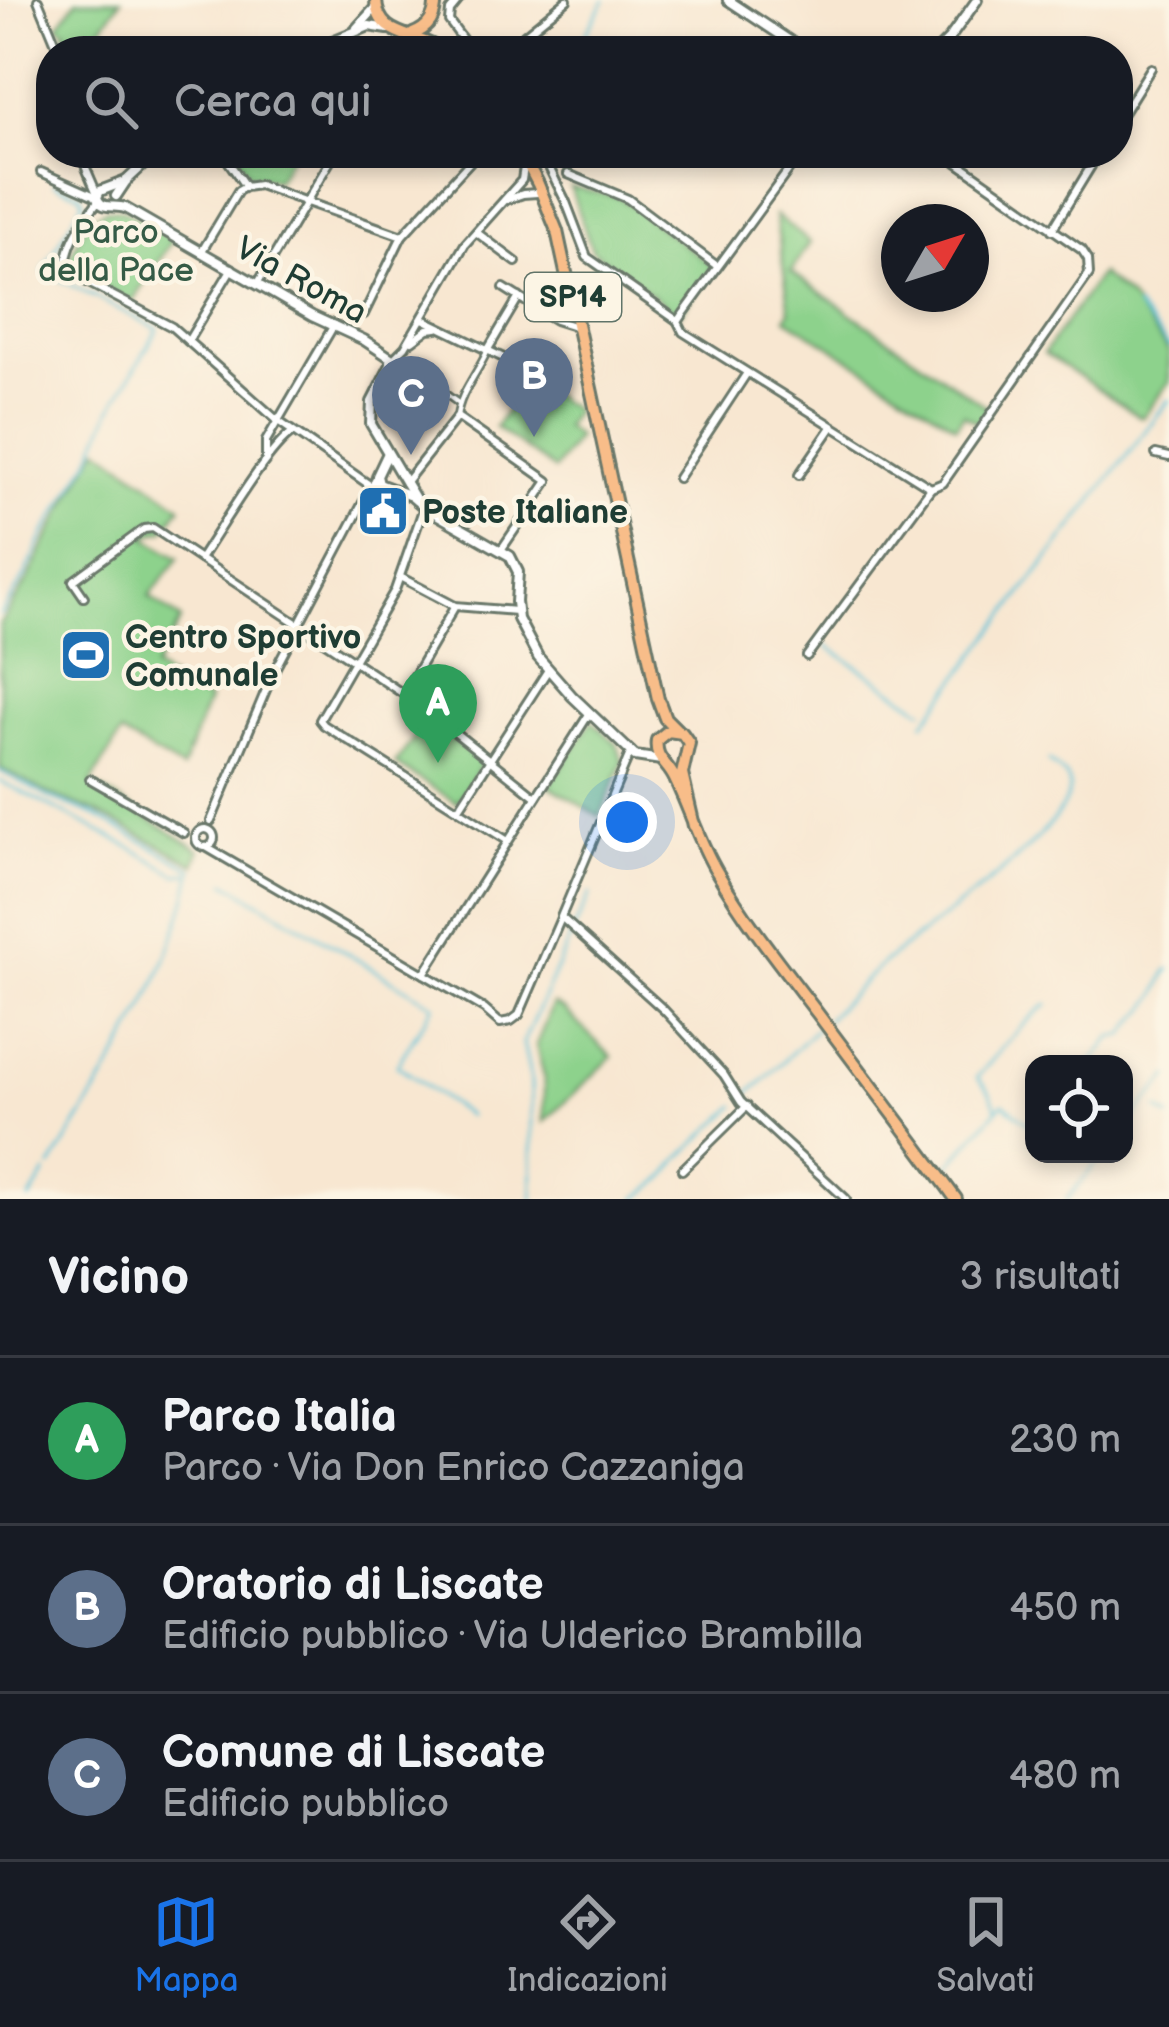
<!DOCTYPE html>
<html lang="it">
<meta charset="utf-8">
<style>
body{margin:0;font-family:"Balsamiq Sans",sans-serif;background:#242831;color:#f1f3f6}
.controls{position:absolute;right:36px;bottom:36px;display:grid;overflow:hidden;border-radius:24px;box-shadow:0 6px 18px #0003}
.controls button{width:108px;height:108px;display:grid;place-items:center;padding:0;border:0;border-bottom:3px solid #363941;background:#171b24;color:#f1f3f6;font:60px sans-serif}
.compass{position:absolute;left:881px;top:204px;width:108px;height:108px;border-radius:50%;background:#171b24;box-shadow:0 6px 18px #0003;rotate:51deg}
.you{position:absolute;left:627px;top:822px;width:42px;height:42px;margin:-30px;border:9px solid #fff;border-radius:50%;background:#1a73e8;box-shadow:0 0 0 18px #1a73e833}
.badge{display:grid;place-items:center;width:78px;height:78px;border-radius:50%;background:#1a73e8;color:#fff;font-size:39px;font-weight:700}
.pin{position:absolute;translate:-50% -99px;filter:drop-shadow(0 3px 6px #0008)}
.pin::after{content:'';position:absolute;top:63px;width:42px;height:36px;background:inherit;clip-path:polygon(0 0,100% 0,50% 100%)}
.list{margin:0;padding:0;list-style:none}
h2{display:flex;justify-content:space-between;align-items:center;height:156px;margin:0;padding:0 48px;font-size:51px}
h2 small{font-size:39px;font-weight:400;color:#9ea1a6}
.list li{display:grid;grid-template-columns:78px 1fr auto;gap:36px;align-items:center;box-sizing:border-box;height:168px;padding:0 48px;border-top:3px solid #363941}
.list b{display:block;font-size:45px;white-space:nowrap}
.list p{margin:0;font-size:39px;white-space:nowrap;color:#9ea1a6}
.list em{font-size:39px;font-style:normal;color:#9ea1a6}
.icon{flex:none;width:66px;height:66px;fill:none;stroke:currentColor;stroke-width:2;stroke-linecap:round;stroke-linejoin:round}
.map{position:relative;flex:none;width:1169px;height:1199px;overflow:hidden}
.search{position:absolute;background:#171b24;box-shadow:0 6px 18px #0003;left:36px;right:36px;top:36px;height:132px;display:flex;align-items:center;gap:30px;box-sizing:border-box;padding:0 42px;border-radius:48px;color:#9ea1a6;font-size:45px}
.sheet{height:660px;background:#171b24}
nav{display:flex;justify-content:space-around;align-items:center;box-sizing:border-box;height:168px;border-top:3px solid #363941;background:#171b24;font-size:33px;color:#9ea1a6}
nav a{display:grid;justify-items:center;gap:6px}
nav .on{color:#1a73e8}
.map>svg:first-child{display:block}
</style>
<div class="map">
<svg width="1169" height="1199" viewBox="0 0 1169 1199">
<rect width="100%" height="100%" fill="#fcf5e5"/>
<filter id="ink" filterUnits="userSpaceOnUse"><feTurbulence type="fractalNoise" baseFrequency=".00833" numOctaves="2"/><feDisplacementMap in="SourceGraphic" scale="24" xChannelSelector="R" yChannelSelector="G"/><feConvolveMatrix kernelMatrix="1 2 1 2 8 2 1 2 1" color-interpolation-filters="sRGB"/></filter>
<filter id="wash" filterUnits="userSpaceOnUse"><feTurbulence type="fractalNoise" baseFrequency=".004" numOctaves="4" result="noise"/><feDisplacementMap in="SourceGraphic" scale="48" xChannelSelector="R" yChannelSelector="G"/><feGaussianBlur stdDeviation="2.7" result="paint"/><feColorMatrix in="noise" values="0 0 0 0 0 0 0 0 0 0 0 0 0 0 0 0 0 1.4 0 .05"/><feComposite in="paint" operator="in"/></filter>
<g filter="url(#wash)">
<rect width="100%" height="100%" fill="#f8e7d1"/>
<g fill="#8dd28c" stroke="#568860" stroke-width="3">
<path d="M 77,0 L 121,0 L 87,47 L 64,34 L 66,30 L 58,25 Z"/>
<path d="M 241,153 L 292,153 L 277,180 L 249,174 L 239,158 Z"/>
<path d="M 570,187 L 619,197 L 714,267 L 679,315 L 592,250 Z"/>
<path d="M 107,209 L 124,211 L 173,239 L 132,302 L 76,274 L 70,267 L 69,259 L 88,219 Z"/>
<path d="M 775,215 L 810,242 L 791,272 L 988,408 L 978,423 L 964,414 L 956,426 L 786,318 L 790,311 Z"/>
<path d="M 1100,274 L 1130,299 L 1169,352 L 1169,382 L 1142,418 L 1044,353 Z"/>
<path d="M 545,390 L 575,411 L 564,427 L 577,437 L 554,470 L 495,427 L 513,402 L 526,411 L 531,404 L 534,406 Z"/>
<path d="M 99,447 L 181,506 L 164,530 L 144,536 L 179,558 L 149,597 L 181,620 L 154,669 L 208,700 L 182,769 L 121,734 L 91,783 L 200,850 L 195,864 L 96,812 L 51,795 L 0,768 L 0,624 L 28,580 L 49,536 Z"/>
<path d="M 427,720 L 480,761 L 481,765 L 457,803 L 395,764 Z"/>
<path d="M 592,721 L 617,744 L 623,762 L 600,816 L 549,786 Z"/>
<path d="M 553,1004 L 564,1010 L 612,1057 L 544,1122 L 544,1077 L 536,1045 Z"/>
</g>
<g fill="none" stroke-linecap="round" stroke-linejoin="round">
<g stroke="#5bc2d8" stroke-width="3">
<path d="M 571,51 L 585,35 L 605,0"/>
<path d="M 1136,307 L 1169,347"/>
<path d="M 0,615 L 24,578 L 44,534 L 90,460 L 111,410 L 158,329 L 43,271 L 83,201 L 80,194 L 54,183"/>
<path d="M 827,646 L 923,710"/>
<path d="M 924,723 L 1169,400"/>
<path d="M 0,771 L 50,798 L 94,815 L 193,869 C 171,981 109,1071 51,1167"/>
<path d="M 0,781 L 128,846 L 177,874 L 189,873"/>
<path d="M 226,882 L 434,1005 L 397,1065 L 468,1116"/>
<path d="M 827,1019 C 847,999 865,978 887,960 C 927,927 1062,839 1069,789 C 1071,774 1057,771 1049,761"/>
<path d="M 1091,1064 L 1111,1038 L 1125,1035 C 1133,1021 1147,1011 1156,996 C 1162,986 1161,979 1169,969"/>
<path d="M 743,1097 L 760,1084 L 819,1026"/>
<path d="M 997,1109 L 990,1093 L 977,1077 C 993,1060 1031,1012 1048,1005"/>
<path d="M 1158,1109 L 1169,1117"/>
<path d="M 1124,1130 L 1169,1076"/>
<path d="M 946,1169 L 1003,1103 L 1034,1128"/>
<path d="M 30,1199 L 46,1173"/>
<path d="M 533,1199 L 531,1080 L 523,1043 L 590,894"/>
<path d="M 636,1199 L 666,1177 L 680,1158 L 736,1106"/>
<path d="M 1067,1199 L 1104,1154"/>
</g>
</g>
</g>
<g filter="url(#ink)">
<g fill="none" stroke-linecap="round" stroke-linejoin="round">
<path stroke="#cdc5b2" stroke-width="6" stroke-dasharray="6 3" stroke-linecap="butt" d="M 503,51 L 524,35"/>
<g stroke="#6b786b" stroke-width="10">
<g id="pedestrian">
<path d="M 429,382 L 458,403"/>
<path d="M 457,417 C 459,394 477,374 487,352"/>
</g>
</g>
<g stroke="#6b786b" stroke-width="12">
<g id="minor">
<path d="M 38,0 L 59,51"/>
<path d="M 459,0 L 450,11 L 449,21 L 471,51"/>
<path d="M 524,35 L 567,0"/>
<path d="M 1118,121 L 1151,68"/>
<path d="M 84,153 L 86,168 L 98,196"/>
<path d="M 229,153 L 228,161 L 245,186"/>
<path d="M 542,153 L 566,202 L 587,257 L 678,321"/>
<path d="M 801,153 L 684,313 L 678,322 L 683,332 L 931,488"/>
<path d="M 41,172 L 97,197"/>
<path d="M 568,174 L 628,199 L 717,266"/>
<path d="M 506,200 L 523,194 L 537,193"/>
<path d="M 98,201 C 84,221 62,247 68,272 L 172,327 L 278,421 L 371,486"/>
<path d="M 1052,230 L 1099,153"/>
<path d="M 476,232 L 516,262"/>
<path d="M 202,251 L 238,191 L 245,187 L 259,185 L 402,236"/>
<path d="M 258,283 L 335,153"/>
<path d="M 504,288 L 555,320 L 574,326"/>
<path d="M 364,314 L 402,236 L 478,153"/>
<path d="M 423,319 L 518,365 L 551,389"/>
<path d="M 188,341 L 232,268"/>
<path d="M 412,341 L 428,329 L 437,328"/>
<path d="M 487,351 L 519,297"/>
<path d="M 399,358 L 429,382"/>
<path d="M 392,360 L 405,347 L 465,244 L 522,180 L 524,167"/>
<path d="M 1156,454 L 1169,457"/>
<path d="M 266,459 L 266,441 L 334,325"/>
<path d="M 799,475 L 832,427"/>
<path d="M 678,478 L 747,373"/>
<path d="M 405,483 L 457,417 L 460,419 L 548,481 L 501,550"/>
<path d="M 424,507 L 395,590 L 320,720 L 324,725 L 508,841"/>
<path d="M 200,559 C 219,531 268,447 293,432"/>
<path d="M 400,577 L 455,606 L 516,611"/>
<path d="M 84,597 L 73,581 L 144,529 L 153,528 L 423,707 L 536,797"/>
<path d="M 807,656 L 931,488 L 943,483 L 1089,274 L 1088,259 L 1082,250 L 944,153"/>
<path d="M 404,694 L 455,606"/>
<path d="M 631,751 L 561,917 L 664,1010 L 724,1075 L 741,1102 L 846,1199"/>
<path d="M 90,779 L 184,833"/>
<path d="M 459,808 L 548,670"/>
<path d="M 211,821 L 274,671 L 377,476"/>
<circle cx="205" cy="838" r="9"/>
<path d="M 206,847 L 484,1009 L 500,1023 L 511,1021 L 519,1015 L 561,918"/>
<path d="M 424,974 L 589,714"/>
<path d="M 682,1170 L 747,1106"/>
</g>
</g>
<g stroke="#6b786b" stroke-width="14">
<g id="tertiary">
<path d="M 728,0 L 805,51"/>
<path d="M 357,28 L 376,7"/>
<path d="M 308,51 L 369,26 L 388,29"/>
<path d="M 937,51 L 949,39 L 977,0"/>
<path d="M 126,181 L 100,191 L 97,197 C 101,211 114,204 125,208 L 312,316 L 364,340 L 391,358 L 391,365 L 372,402 L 371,424 L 416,500"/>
<path d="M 116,196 L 126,181 L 156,153"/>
<path d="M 387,455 L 377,476 L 379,484 L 411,496 L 424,507 L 510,556 L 518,572 L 516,602 L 518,619 L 538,657 L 572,696 L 635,756 L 661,760"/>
</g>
</g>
<g stroke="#6b786b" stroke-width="16">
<g id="primary">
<path d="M 376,0 C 377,39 417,32 442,51"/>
<path d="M 413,34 C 429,28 436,17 435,0"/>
<path d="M 522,153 L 538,184 L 557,231 L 658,699 L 665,718 L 677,730"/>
<path d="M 694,826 L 682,774 L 689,743 L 682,733 L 668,731 L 657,740 C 654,759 668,763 675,779 C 690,810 699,842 717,872 C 746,922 783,968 818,1014 C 864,1076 911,1137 956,1199"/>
</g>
</g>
<use href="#pedestrian" stroke="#fff" stroke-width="4.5"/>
<use href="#minor" stroke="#fff" stroke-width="6"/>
<use href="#tertiary" stroke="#fff" stroke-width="8"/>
<use href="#primary" stroke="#f8bd89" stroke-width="10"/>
</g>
</g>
<defs>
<g id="civic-square" transform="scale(2.7)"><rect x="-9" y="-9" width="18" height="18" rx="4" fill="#1f6fb2" stroke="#fcf5e5"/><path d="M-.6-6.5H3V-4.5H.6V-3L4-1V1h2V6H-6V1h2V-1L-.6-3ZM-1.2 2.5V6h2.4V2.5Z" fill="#fff"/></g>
<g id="stadium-square" transform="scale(2.7)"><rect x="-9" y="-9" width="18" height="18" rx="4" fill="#1f6fb2" stroke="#fcf5e5"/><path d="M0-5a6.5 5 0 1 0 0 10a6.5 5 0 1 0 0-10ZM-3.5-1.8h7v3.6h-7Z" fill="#fff"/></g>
</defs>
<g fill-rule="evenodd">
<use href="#civic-square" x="383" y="511"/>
<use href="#stadium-square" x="86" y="655"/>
</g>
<g text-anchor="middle" stroke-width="9" stroke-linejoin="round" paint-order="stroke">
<rect fill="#fcf5e5" stroke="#617469" stroke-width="3" x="525" y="273" width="96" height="48" rx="9"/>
<g font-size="30" font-weight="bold" fill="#1f3d34">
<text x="573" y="307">SP14</text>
</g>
<g font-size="33" fill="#355b46" stroke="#fcf5e5">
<text x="116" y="243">Parco<tspan x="116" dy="38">della Pace</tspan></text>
</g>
<g font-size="33" fill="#1f3d34" stroke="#fcf5e5">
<text transform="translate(302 279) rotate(29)" y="12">Via Roma</text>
</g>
<g font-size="33" font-weight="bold" fill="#1f3d34" stroke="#fcf5e5" text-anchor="start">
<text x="422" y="523">Poste Italiane</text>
<text x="125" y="648">Centro Sportivo<tspan x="125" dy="38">Comunale</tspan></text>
</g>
</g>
</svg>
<div class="controls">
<button><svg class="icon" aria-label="locate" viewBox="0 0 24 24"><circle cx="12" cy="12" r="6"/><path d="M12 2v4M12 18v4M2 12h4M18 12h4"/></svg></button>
</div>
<svg class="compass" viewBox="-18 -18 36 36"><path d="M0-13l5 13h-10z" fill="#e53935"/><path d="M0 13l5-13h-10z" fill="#9ea1a6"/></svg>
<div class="you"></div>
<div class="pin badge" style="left:438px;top:763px;background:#2e9e5b">A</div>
<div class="pin badge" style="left:534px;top:437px;background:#5c6f8a">B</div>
<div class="pin badge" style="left:411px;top:455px;background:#5c6f8a">C</div>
<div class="search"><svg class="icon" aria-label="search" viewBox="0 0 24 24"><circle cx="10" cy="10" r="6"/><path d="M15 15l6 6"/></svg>Cerca qui</div>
</div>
<section class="sheet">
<h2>Vicino<small>3 risultati</small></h2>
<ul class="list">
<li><span class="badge" style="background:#2e9e5b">A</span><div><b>Parco Italia</b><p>Parco · Via Don Enrico Cazzaniga</p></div><em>230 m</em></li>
<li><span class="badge" style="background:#5c6f8a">B</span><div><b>Oratorio di Liscate</b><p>Edificio pubblico · Via Ulderico Brambilla</p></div><em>450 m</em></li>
<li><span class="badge" style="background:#5c6f8a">C</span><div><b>Comune di Liscate</b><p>Edificio pubblico</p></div><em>480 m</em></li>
</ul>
</section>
<nav>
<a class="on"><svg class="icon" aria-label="map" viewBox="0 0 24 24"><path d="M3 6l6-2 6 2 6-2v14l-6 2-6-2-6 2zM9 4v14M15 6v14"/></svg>Mappa</a>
<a><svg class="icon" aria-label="directions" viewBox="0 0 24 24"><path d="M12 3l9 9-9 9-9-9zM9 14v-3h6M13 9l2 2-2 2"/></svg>Indicazioni</a>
<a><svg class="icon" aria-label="saved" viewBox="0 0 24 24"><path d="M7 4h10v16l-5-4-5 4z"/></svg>Salvati</a>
</nav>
